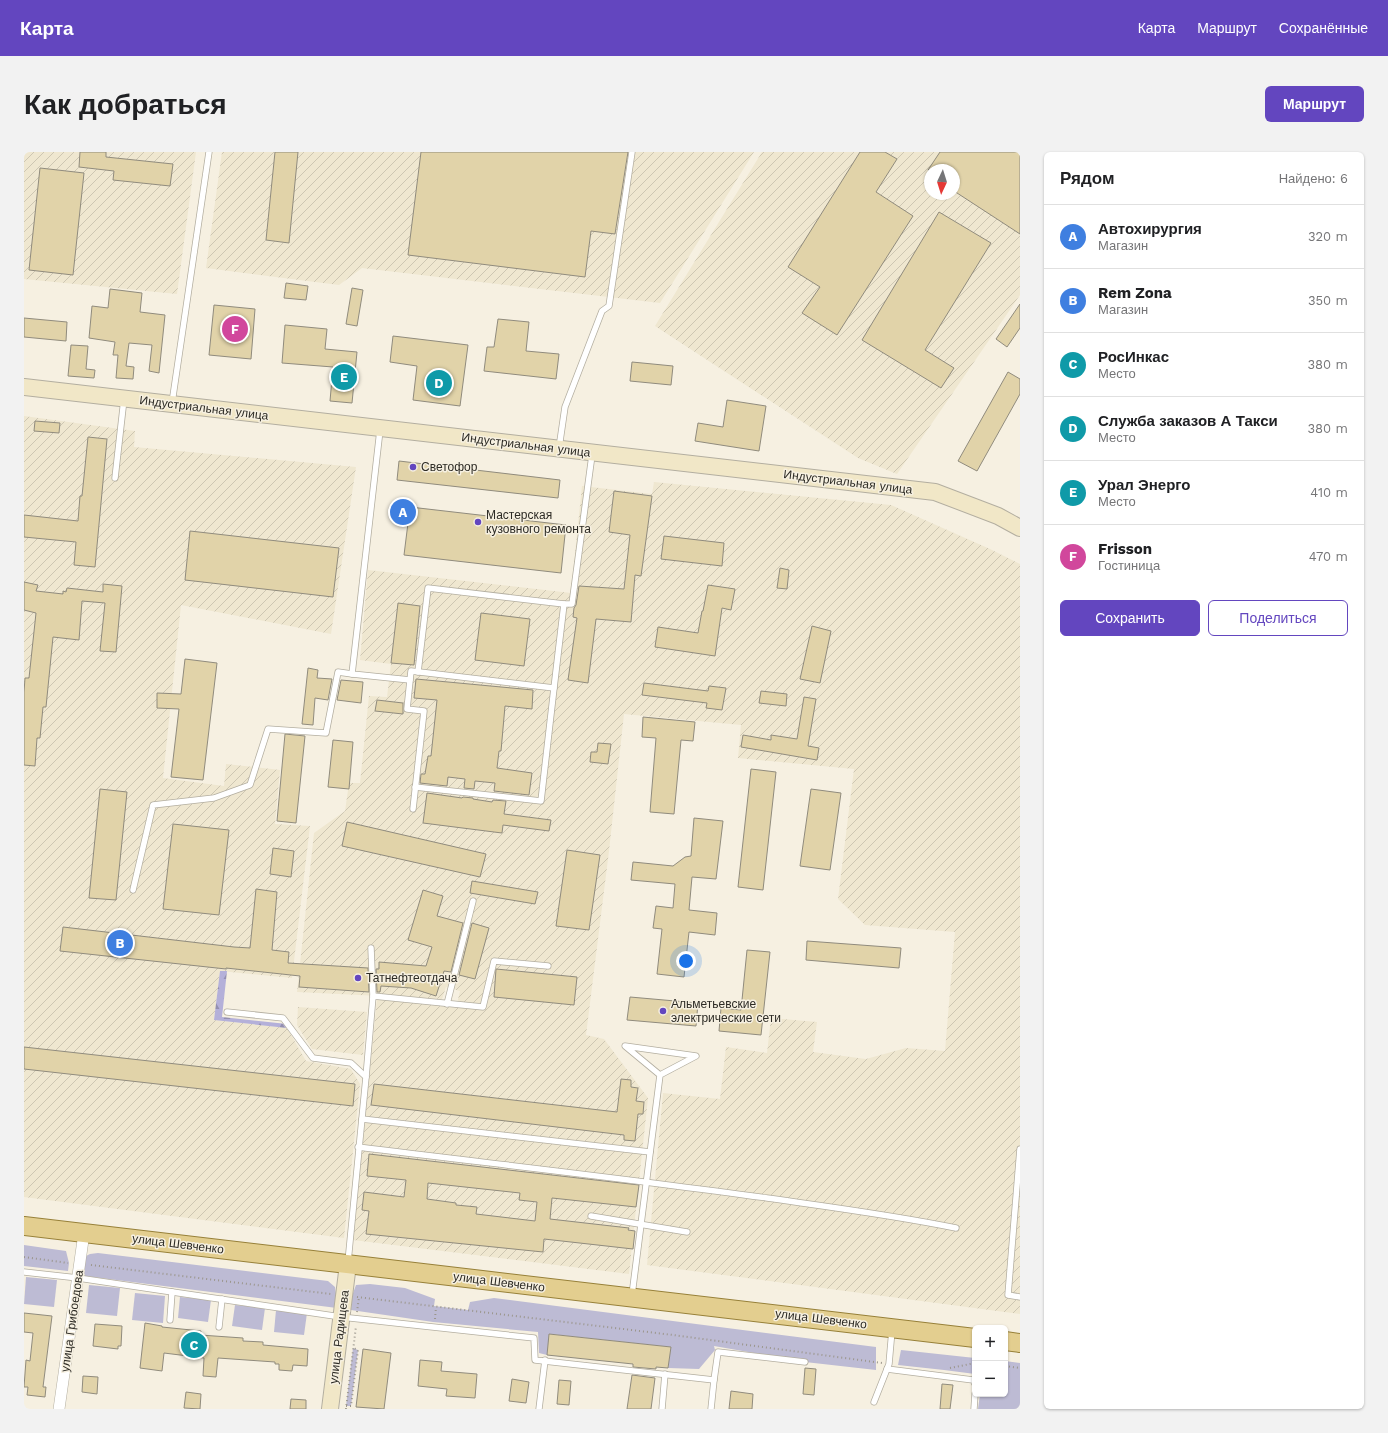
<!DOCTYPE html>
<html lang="ru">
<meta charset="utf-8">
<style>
body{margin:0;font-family:"Work Sans",sans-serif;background:#f2f2f2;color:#202124}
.controls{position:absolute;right:12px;bottom:12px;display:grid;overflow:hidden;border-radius:6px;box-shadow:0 1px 3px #0004}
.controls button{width:36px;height:36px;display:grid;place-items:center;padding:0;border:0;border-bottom:1px solid #e0e0e0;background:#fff;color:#202124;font:20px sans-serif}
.compass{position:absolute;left:900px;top:12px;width:36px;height:36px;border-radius:50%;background:#fff;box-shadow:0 1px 3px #0004;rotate:184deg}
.you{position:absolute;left:662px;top:809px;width:14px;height:14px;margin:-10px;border:3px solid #fff;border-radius:50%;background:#1a73e8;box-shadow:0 0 0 6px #1a73e833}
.badge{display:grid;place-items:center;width:26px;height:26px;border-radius:50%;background:#6346bf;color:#fff;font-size:13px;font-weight:700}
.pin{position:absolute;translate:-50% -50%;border:2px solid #fff;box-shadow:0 1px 4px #0006}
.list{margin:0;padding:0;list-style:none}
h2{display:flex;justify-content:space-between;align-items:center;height:52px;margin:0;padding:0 16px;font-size:17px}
h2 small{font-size:13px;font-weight:400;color:#757577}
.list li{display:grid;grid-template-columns:26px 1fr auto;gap:12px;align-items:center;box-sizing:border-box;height:64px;padding:0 16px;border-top:1px solid #e0e0e0}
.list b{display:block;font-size:15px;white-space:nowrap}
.list p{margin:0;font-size:13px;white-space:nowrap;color:#757577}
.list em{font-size:13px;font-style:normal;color:#757577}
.actions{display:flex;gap:8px;padding:12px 16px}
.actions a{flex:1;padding:9px 0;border:1px solid #6346bf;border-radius:6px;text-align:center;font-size:14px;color:#6346bf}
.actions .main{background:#6346bf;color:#fff}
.map{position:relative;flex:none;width:996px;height:1257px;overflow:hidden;border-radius:6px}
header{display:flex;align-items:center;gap:24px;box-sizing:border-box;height:56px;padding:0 20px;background:#6346bf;color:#fff}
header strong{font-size:19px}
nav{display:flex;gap:22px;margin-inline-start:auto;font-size:14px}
.intro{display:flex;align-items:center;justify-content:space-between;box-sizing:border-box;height:96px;padding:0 24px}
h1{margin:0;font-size:28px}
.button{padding:10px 18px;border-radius:6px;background:#6346bf;color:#fff;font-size:14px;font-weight:700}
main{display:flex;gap:24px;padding:0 24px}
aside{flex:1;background:#fff;border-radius:6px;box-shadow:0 1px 3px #0004}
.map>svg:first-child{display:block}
</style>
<header>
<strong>Карта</strong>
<nav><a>Карта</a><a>Маршрут</a><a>Сохранённые</a></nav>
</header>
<div class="intro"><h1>Как добраться</h1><a class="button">Маршрут</a></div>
<main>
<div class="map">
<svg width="996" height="1257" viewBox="0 0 996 1257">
<defs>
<pattern id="industrial-furrows" width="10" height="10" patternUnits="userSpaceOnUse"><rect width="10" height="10" fill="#efe7d0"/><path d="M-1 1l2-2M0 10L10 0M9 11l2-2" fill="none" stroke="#cdc6b2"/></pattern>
<pattern id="forest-firs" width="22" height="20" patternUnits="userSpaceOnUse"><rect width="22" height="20" fill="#b4b0d9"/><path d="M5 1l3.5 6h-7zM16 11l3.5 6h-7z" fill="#938fb0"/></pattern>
</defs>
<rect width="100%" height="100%" fill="#f6f0e1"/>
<g fill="url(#industrial-furrows)" fill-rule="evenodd">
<path d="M 0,0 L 172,0 L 153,142 L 0,127 Z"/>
<path d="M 198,0 L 730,0 L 636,151 L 338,116 L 315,133 L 182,116 Z"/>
<path d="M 738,0 L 996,0 L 996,143 L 873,322 L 834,306 L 631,174 ZM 906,18 L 930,18 L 930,42 L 906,42 Z"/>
<path d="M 0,264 L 111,279 L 110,295 L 332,315 L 307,482 L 157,453 L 139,626 L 200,634 L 202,612 L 256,618 L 251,672 L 286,674 L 268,826 L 196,819 L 190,868 L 263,876 L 282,909 L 327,917 L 336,932 L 320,1086 L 0,1045 Z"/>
<path d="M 630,330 L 867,353 L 966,397 L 996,412 L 996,1162 L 623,1113 L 639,941 L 696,947 L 702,895 L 743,901 L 747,866 L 793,870 L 789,900 L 842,907 L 882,896 L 921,899 L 931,780 L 841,773 L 814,747 L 830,617 L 714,606 L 717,573 L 600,562 L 585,699 L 562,883 L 580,887 L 624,946 L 605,1122 L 329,1088 L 353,847 L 432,856 L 436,839 L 422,835 L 418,847 L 273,840 L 290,681 L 321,659 L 325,631 L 336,631 L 345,544 L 363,545 L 367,512 L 336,508 L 344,418 L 547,441 L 558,334 L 628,342 Z"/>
<path d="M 274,855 L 343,860 L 339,903 L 288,897 L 273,873 Z"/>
</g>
<g fill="#bdbbd4">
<path d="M 0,1093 L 42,1099 L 45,1111 L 44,1119 L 0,1114 Z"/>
<path d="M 74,1101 L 304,1129 L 311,1135 C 312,1144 314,1147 313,1156 L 61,1124 L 58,1112 L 62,1104 L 66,1102 Z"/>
<path d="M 2,1125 L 33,1128 L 30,1155 L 0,1152 Z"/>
<path d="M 346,1132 L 381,1136 L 411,1147 L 410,1154 L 444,1158 L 446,1150 L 470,1146 L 852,1195 L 852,1218 L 781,1210 L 690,1194 L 691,1198 L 675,1217 L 644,1216 L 646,1195 L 526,1182 L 523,1203 L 515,1201 L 514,1180 L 409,1170 L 327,1158 L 328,1144 L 332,1133 Z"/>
<path d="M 65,1133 L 96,1136 L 93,1164 L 62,1161 Z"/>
<path d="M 111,1141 L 141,1144 L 139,1171 L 108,1168 Z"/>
<path d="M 156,1145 L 187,1148 L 184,1170 L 154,1166 Z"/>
<path d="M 211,1153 L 241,1156 L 238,1178 L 208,1174 Z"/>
<path d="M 252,1158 L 283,1161 L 280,1183 L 250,1180 Z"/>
<path d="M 329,1196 L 334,1198 L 327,1254 L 322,1254 Z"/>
<path d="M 877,1198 L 951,1206 L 951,1222 L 920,1218 L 874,1213 Z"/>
<path d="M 981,1209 L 996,1211 L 996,1257 L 954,1257 L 956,1242 L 981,1242 Z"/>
</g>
<path fill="url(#forest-firs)" d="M 196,819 L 203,819 L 198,865 L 263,872 L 263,876 L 190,868 Z"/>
<g fill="#e1d3a9" stroke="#908b7d" fill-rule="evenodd">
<path d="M 56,0 L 82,0 L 82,5 L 149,12 L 146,34 L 89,28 L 90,19 L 55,15 Z"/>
<path d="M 251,0 L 274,0 L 265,91 L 242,88 Z"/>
<path d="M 397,0 L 604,0 L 591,82 L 567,79 L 561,125 L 384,103 Z"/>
<path d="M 836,0 L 861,0 L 873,7 L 852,40 L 889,64 L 813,183 L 778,161 L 796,135 L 764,115 Z"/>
<path d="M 916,0 L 996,0 L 996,82 L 930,39 L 930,18 L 904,18 Z"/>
<path d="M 16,16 L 60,21 L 49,123 L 5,118 Z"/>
<path d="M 915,60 L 967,91 L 901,198 L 930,216 L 917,236 L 838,188 Z"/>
<path d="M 262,131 L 284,134 L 282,148 L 260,146 Z"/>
<path d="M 328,136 L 339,138 L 333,174 L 322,172 Z"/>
<path d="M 86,137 L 118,141 L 116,160 L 141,163 L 135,221 L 125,219 L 128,193 L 105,191 L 102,214 L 110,215 L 109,227 L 92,226 L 94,203 L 89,203 L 91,190 L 65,186 L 68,154 L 84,156 Z"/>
<path d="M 996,152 L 996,176 L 983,195 L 972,187 Z"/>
<path d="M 190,153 L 231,157 L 227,207 L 185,203 Z"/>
<path d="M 0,166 L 43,170 L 42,189 L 0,185 Z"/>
<path d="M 474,167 L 505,170 L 502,199 L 535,202 L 532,227 L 460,219 L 463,195 L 470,195 Z"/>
<path d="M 261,173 L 303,177 L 301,197 L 333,200 L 328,251 L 306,249 L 309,215 L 258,211 Z"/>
<path d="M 369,184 L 444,193 L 436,254 L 389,248 L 393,214 L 366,210 Z"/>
<path d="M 47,193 L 64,194 L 62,217 L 71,218 L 70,226 L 44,224 Z"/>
<path d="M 608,210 L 649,214 L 647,233 L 606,229 Z"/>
<path d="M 984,220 L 996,227 L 996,242 L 953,319 L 934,309 Z"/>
<path d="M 703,248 L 742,254 L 735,299 L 671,289 L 674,271 L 699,275 Z"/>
<path d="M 11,269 L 36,271 L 35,281 L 10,279 Z"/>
<path d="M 64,285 L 83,287 L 71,415 L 50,413 L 52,390 L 0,385 L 0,363 L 54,369 L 56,344 L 58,344 Z"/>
<path d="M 375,309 L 536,328 L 534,346 L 373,328 Z"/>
<path d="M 590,339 L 628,344 L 617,424 L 611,423 L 607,470 L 572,467 L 564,531 L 544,528 L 553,466 L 549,465 L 550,456 L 552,453 L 555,434 L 600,437 L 606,383 L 585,380 Z"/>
<path d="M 386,355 L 542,373 L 537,421 L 380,403 Z"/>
<path d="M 166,379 L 315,396 L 309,445 L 161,428 Z"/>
<path d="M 640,384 L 700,391 L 698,414 L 637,407 Z"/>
<path d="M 756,416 L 765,418 L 763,437 L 753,436 Z"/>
<path d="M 0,430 L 14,433 L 12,439 L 39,442 L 39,439 L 42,440 L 43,436 L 79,440 L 79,432 L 98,434 L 92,500 L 76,499 L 81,451 L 58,449 L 55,488 L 29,485 L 22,555 L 19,555 L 16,586 L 13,586 L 11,614 L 0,613 L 0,540 L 1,526 L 5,526 L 12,461 L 0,458 Z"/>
<path d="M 684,433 L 711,437 L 707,458 L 698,456 L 691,504 L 631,495 L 634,475 L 674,481 L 678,459 L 679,459 Z"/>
<path d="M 374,451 L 396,454 L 390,513 L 367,511 Z"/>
<path d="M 457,461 L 506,467 L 500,514 L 451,508 Z"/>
<path d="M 788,474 L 807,479 L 796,531 L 776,527 Z"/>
<path d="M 161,507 L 193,511 L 179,628 L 147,625 L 155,557 L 133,556 L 133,541 L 157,542 Z"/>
<path d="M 284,516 L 294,518 L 293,526 L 308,527 L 304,548 L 291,546 L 289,573 L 278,572 Z"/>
<path d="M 392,527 L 509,538 L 508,557 L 481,554 L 477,599 L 475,599 L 473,616 L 508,621 L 505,643 L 470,639 L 471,631 L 451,629 L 450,637 L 440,636 L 441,627 L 424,625 L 423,634 L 396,631 L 397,622 L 401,622 L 404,604 L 407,604 L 413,548 L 390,546 Z"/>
<path d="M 317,528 L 339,530 L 337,551 L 313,548 Z"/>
<path d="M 620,531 L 684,539 L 685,534 L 702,536 L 698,558 L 682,556 L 683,551 L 618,543 Z"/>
<path d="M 737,539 L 763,542 L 762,554 L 735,551 Z"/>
<path d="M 780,545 L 792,547 L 784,594 L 795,596 L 793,608 L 717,595 L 719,583 L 747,588 L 747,583 L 773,587 Z"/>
<path d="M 353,548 L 379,551 L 379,562 L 351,559 Z"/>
<path d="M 619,565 L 671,570 L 669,589 L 657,588 L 650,662 L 626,660 L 632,586 L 618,585 Z"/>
<path d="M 261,582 L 281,584 L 272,671 L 253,669 Z"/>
<path d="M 309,588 L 329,590 L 325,637 L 304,635 Z"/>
<path d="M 574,591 L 587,592 L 584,612 L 566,610 L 567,600 L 573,600 Z"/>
<path d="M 727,617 L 752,620 L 739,738 L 714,735 Z"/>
<path d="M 76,637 L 103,640 L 92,748 L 65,746 Z"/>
<path d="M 787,637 L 817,641 L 806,718 L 776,714 Z"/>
<path d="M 403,641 L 438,646 L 439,645 L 449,646 L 449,647 L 468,650 L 469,648 L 482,649 L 480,662 L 527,668 L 525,679 L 479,673 L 478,681 L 399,671 Z"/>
<path d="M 670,666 L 699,669 L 692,727 L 668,725 L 665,758 L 693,761 L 691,783 L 665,780 L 660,825 L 633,822 L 638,777 L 629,776 L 632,754 L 649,756 L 651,732 L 607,728 L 609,710 L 649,714 L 661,705 L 667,704 Z"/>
<path d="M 323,670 L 462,702 L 456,725 L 318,694 Z"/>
<path d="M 149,672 L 205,678 L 195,763 L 139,757 Z"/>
<path d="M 249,696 L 270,699 L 267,725 L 246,722 Z"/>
<path d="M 543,698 L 576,703 L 565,778 L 532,774 Z"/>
<path d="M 448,729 L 514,740 L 511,752 L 446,741 Z"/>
<path d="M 232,737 L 253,740 L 248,798 L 265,800 L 264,811 L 344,816 L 345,840 L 275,835 L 276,824 L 202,816 L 202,817 L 36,799 L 39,775 L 210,795 L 226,796 Z"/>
<path d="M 399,738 L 419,744 L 413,764 L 439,771 L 427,820 L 420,819 L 412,844 L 387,836 L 357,834 L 356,840 L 353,840 L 352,817 L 355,817 L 355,810 L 402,814 L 408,795 L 384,788 Z"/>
<path d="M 448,771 L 465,776 L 451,827 L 435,823 Z"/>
<path d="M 783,789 L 877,796 L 875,816 L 782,808 Z"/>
<path d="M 723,798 L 746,800 L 737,883 L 695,879 L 697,856 L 717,858 Z"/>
<path d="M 472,817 L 553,825 L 550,853 L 470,845 Z"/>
<path d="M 606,845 L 674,851 L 672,874 L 603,868 Z"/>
<path d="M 0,895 L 331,932 L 329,954 L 0,917 Z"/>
<path d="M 597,927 L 607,928 L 607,935 L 614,936 L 612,949 L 620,950 L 619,962 L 614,962 L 611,989 L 600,988 L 600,983 L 347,953 L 350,932 L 593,960 Z"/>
<path d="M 345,1002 L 615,1033 L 612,1055 L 528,1046 L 526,1067 L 605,1076 L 604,1078 L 611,1079 L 609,1097 L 520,1087 L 519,1100 L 342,1082 L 345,1059 L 338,1058 L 340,1040 L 380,1045 L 382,1028 L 343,1024 ZM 404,1031 L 496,1041 L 495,1048 L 513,1050 L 511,1069 L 452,1062 L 453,1055 L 432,1053 L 432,1051 L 403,1047 Z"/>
<path d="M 0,1161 L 28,1164 L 19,1235 L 22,1235 L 21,1245 L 3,1243 L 4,1235 L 0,1235 L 2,1208 L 6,1209 L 9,1181 L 0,1180 Z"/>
<path d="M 121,1171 L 138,1174 L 138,1175 L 177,1179 L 176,1183 L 219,1186 L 219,1189 L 239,1190 L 239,1193 L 284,1197 L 283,1214 L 269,1213 L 268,1219 L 255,1218 L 255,1212 L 251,1212 L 251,1210 L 194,1206 L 192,1225 L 179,1224 L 180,1206 L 140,1201 L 138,1219 L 116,1216 Z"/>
<path d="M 71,1172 L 98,1174 L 97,1194 L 94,1194 L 94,1197 L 69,1194 Z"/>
<path d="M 525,1182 L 647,1195 L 644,1216 L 632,1215 L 632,1217 L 609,1215 L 609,1212 L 523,1203 Z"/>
<path d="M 339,1197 L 367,1201 L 360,1257 L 332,1255 Z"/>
<path d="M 396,1208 L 418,1210 L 417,1219 L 453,1222 L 451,1246 L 422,1244 L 423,1237 L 394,1234 Z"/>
<path d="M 781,1216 L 792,1217 L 790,1243 L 779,1242 Z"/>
<path d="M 608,1223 L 631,1226 L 627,1257 L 603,1257 Z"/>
<path d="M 59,1224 L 74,1225 L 73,1242 L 58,1240 Z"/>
<path d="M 488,1227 L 505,1230 L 502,1251 L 485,1249 Z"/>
<path d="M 535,1228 L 547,1229 L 545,1253 L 533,1252 Z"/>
<path d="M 918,1232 L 929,1233 L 926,1257 L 916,1257 Z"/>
<path d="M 707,1239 L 729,1242 L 728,1257 L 705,1257 Z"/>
<path d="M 162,1240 L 177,1242 L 176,1257 L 160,1256 Z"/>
<path d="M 267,1247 L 282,1248 L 282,1257 L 266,1257 Z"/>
</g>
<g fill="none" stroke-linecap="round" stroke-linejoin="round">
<g stroke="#b3aea0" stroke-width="7">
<g id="lane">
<path d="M 148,251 L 185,0"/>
<path d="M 356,278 L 328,522 L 386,528"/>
<path d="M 535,296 L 541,255 L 578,159 L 585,154 L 608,0"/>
<path d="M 91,326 L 100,247"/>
<path d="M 394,520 L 404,436 L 540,452"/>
<path d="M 391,635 L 517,649 L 530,536"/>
<path d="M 389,657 L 400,559 L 383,557 L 387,519 L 530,536 L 540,452 L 548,452 L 568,303"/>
<path d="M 109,738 L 129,653 L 190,646 L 226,633 L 244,577 L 302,581 L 314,520 L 328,522"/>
<path d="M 347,796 L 349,844"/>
<path d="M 423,852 L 449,749"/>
<path d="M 203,860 L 259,866 L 289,906 L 327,911 L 342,925 L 324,1110"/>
<path d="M 342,925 L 349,844 L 459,855 L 470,809 L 524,814"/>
<path d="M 338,967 L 626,1000"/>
<path d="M 334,995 C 471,1012 607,1027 743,1046 C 806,1055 869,1063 932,1076"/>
<path d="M 996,997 L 984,1143 L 996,1145"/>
<path d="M 567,1064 L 663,1080"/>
<path d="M 0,1120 L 54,1126 L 317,1165 L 510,1186 L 511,1208 L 690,1228 L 694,1200 L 781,1210"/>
<path d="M 608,1143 L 636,923 L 672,904 L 601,894 L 636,923"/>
<path d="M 146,1168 L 148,1140"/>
<path d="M 195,1175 L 198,1147"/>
<path d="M 863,1217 L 949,1228 L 951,1232"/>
<path d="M 850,1250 L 865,1212 L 868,1178"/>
<path d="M 515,1257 L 521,1208"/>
<path d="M 638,1257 L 641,1222"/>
<path d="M 687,1257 L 690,1228"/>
<path d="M 950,1257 L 951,1242"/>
</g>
</g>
<g stroke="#b3aea0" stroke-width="12">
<path id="street" d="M 35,1257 L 60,1081"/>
</g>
<g stroke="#b3aea0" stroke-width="18">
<g id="secondary">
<path d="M 0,235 L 911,340 L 974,364 L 996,376"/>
<path d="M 306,1257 L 324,1112"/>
</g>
</g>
<g stroke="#978039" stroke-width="20">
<g id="primary">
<path d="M 0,1074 L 951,1186"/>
<path d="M 981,1189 L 996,1191"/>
</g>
</g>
<g stroke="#9b968c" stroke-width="2" stroke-dasharray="1 3" stroke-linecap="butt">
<path d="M 0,1105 L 44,1111"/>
<path d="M 67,1113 L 307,1142"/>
<path d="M 333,1145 L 649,1183 L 858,1211"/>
<path d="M 333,1160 L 335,1145"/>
<path d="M 411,1167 L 412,1155"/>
<path d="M 981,1214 L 996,1216"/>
<path d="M 926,1216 L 951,1211"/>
<path d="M 322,1254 L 327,1254 L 334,1198 L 329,1196"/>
<path d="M 322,1257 L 332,1174"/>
</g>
<use href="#lane" stroke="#fff" stroke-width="5.5"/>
<use href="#street" stroke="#fff" stroke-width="11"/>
<use href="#secondary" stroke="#f1e7c7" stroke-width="16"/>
<use href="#primary" stroke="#e3ce8f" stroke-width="18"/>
</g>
<g fill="#6346bf" stroke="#f6f0e1" stroke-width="1.5">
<circle cx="389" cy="315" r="4"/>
<circle cx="454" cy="370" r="4"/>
<circle cx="334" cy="826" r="4"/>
<circle cx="639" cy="859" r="4"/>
</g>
<g text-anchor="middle" stroke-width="3" stroke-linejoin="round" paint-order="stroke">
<g font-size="12" fill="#2d2b25" stroke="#f6f0e1">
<text transform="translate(180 256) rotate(7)" y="4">Индустриальная улица</text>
<text transform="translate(502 293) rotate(7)" y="4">Индустриальная улица</text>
<text transform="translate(824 330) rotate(7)" y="4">Индустриальная улица</text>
<text transform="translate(154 1092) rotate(7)" y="4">улица Шевченко</text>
<text transform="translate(475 1130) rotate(7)" y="4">улица Шевченко</text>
<text transform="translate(797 1167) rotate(7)" y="4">улица Шевченко</text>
<text transform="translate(48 1169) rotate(-82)" y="4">улица Грибоедова</text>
<text transform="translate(315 1185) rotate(-83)" y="4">улица Радищева</text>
</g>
<g font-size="12" fill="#2d2b25" stroke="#f6f0e1" text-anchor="start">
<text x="397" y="319">Светофор</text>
<text x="462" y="367">Мастерская<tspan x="462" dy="14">кузовного ремонта</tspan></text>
<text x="342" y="830">Татнефтеотдача</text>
<text x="647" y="856">Альметьевские<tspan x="647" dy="14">электрические сети</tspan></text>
</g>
</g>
</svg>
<div class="controls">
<button>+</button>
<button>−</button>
</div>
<svg class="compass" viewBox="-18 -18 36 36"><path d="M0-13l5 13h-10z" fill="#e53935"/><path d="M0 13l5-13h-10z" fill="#757577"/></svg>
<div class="you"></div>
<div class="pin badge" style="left:379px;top:360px;background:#3f7fe0">A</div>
<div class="pin badge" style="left:96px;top:791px;background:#3f7fe0">B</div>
<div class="pin badge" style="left:170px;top:1193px;background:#0f9aa8">C</div>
<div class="pin badge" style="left:415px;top:231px;background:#0f9aa8">D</div>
<div class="pin badge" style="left:320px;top:225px;background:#0f9aa8">E</div>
<div class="pin badge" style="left:211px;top:177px;background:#d1479c">F</div>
</div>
<aside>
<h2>Рядом<small>Найдено: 6</small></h2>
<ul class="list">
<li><span class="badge" style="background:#3f7fe0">A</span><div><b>Автохирургия</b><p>Магазин</p></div><em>320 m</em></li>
<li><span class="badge" style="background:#3f7fe0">B</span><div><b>Rem Zona</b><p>Магазин</p></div><em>350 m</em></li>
<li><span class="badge" style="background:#0f9aa8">C</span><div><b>РосИнкас</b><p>Место</p></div><em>380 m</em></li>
<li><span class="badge" style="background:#0f9aa8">D</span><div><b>Служба заказов А Такси</b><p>Место</p></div><em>380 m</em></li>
<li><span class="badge" style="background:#0f9aa8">E</span><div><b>Урал Энерго</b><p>Место</p></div><em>410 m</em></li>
<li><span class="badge" style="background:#d1479c">F</span><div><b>Frisson</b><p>Гостиница</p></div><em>470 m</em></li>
</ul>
<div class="actions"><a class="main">Сохранить</a><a>Поделиться</a></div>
</aside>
</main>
